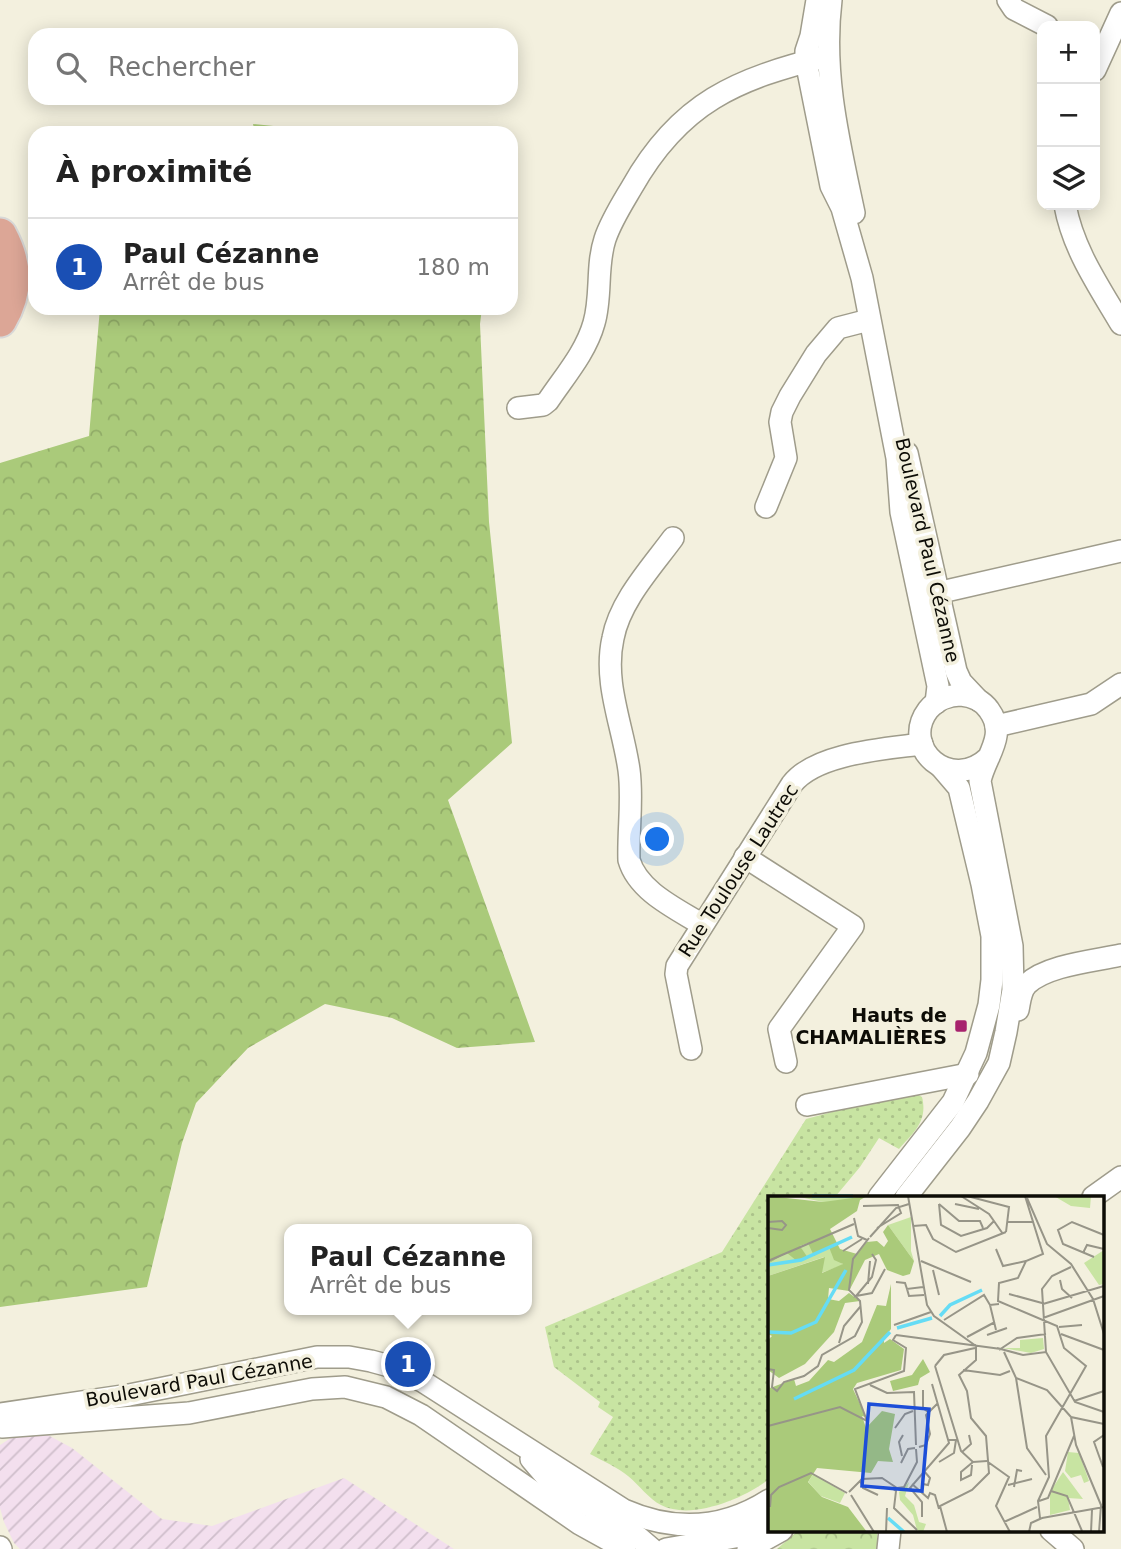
<!DOCTYPE html>
<html lang="fr">
<meta charset="utf-8">
<style>
body{margin:0;font-family:"DejaVu Sans",sans-serif;background:#f6f6f6;color:#222}
.controls{position:absolute;right:21px;top:21px;display:grid;overflow:hidden;border-radius:14px;box-shadow:0 4px 18px #0003}
.controls button{width:63px;height:63px;display:grid;place-items:center;padding:0;border:0;border-bottom:2px solid #e0e0e0;background:#fff;color:#222;font:35px sans-serif}
.you{position:absolute;left:658px;top:840px;width:24px;height:24px;margin:-18px;border:5px solid #fff;border-radius:50%;background:#1a73e8;box-shadow:0 0 0 10px #1a73e833}
.badge{display:grid;place-items:center;width:46px;height:46px;border-radius:50%;background:#2563eb;color:#fff;font-size:23px;font-weight:700}
.pin{position:absolute;translate:-50% -50%;border:4px solid #fff;box-shadow:0 2px 7px #0006}
.popup{position:absolute;left:284px;top:1224px;width:248px;height:91px;box-sizing:border-box;display:grid;place-content:center;border-radius:14px;background:#fff;filter:drop-shadow(0 2px 5px #0005);font-size:23px;white-space:nowrap;color:#767676}
.popup b{font-size:26px;color:#222}
.popup::after{content:'';position:absolute;left:50%;top:100%;margin-left:-14px;border:14px solid transparent;border-top-color:#fff}
.list{margin:0;padding:0;list-style:none}
h2{display:flex;justify-content:space-between;align-items:center;height:91px;margin:0;padding:0 28px;font-size:30px}
h2 small{font-size:23px;font-weight:400;color:#767676}
.list li{display:grid;grid-template-columns:46px 1fr auto;gap:21px;align-items:center;box-sizing:border-box;height:98px;padding:0 28px;border-top:2px solid #e0e0e0}
.list b{display:block;font-size:26px;white-space:nowrap}
.list p{margin:0;font-size:23px;white-space:nowrap;color:#767676}
.list em{font-size:23px;font-style:normal;color:#767676}
.icon{flex:none;width:38px;height:38px;fill:none;stroke:currentColor;stroke-width:2;stroke-linecap:round;stroke-linejoin:round}
.map{position:relative;flex:none;width:1121px;height:1549px;overflow:hidden}
.search{position:absolute;background:#fff;box-shadow:0 4px 18px #0003;left:28px;top:28px;width:490px;height:77px;display:flex;align-items:center;gap:18px;box-sizing:border-box;padding:0 24px;border-radius:21px;color:#767676;font-size:26px}
.panel{position:absolute;background:#fff;box-shadow:0 4px 18px #0003;left:28px;top:126px;width:490px;height:189px;border-radius:21px}
.map>svg:first-child{display:block}
</style>
<div class="map">
<svg width="1121" height="1549" viewBox="0 0 1121 1549">
<defs>
<pattern id="industrial-furrows" width="10" height="10" patternUnits="userSpaceOnUse" patternTransform="scale(1.75)"><rect width="10" height="10" fill="#f3dfee"/><path d="M-1 1l2-2M0 10L10 0M9 11l2-2" fill="none" stroke="#cfbecb"/></pattern>
<pattern id="grass-dots" width="8" height="8" patternUnits="userSpaceOnUse" patternTransform="scale(1.75)"><rect width="8" height="8" fill="#c8e4a2"/><path d="M2 2h.1M6 6h.1" fill="none" stroke="#abc28a" stroke-width="1.8" stroke-linecap="round"/></pattern>
<pattern id="forest-crowns" width="20" height="18" patternUnits="userSpaceOnUse" patternTransform="scale(1.75)"><rect width="20" height="18" fill="#aaca7a"/><path d="M2 6a3 3 0 1 1 6 0M12 15a3 3 0 1 1 6 0" fill="none" stroke="#91ac68"/></pattern>
<pattern id="park-crowns" width="20" height="18" patternUnits="userSpaceOnUse" patternTransform="scale(1.75)"><rect width="20" height="18" fill="#c8e4a2"/><path d="M2 6a3 3 0 1 1 6 0M12 15a3 3 0 1 1 6 0" fill="none" stroke="#abc28a"/></pattern>
</defs>
<rect width="100%" height="100%" fill="#f3f0de"/>
<path fill="url(#industrial-furrows)" d="M 46,1434 L 72,1448 L 162,1519 L 212,1526 L 344,1478 L 454,1549 L 20,1549 L 14,1543 L 4,1522 L 0,1508 L 0,1445 L 11,1438 Z"/>
<path fill="url(#grass-dots)" d="M 911,1091 L 922,1097 C 928,1121 914,1132 899,1149 L 879,1138 L 860,1167 L 835,1197 L 769,1197 L 769,1479 C 746,1498 691,1521 661,1505 C 649,1499 639,1485 628,1476 C 617,1467 603,1461 590,1454 L 613,1417 L 598,1407 L 600,1402 L 554,1367 L 545,1327 L 722,1252 L 806,1119 Z"/>
<g fill="url(#forest-crowns)">
<path d="M 253,124 L 342,133 L 255,133 Z"/>
<path d="M 100,308 L 482,308 L 480,324 L 489,522 L 512,743 L 448,800 L 535,1042 L 457,1048 L 392,1018 L 325,1004 L 248,1048 L 196,1103 L 182,1143 L 147,1287 L 0,1307 L 0,463 L 89,436 Z"/>
</g>
<path fill="url(#park-crowns)" d="M 799,1530 L 877,1530 L 877,1549 L 777,1549 Z"/>
<g fill="none" stroke-linecap="round" stroke-linejoin="round">
<g stroke="#9f9c8b" stroke-width="24">
<g id="street">
<path d="M 817,0 L 811,36 L 806,51 L 806,61 L 831,186 L 842,208 L 862,278 L 897,458 L 901,512 L 938,686 L 936,703"/>
<path d="M 831,0 C 822,74 839,142 854,213"/>
<path d="M 1008,0 L 1014,9 L 1047,26"/>
<path d="M 1095,70 L 1121,13"/>
<path d="M 1065,205 C 1073,249 1098,285 1121,324"/>
<path d="M 518,408 L 543,405 L 548,401 C 564,377 586,352 594,323 C 602,296 596,266 605,239 C 611,221 622,204 632,187 C 680,102 736,79 828,56"/>
<path d="M 907,453 L 956,671 L 961,682 L 978,700"/>
<path d="M 766,507 L 786,458 L 780,422 L 782,412 L 790,396 L 816,354 L 838,328 L 869,320"/>
<path d="M 673,538 C 651,568 620,601 613,638 C 603,683 623,726 629,770 C 633,799 628,830 629,860 C 638,891 675,908 701,924"/>
<path d="M 937,593 L 1121,551"/>
<path d="M 996,726 L 1091,704 L 1121,684"/>
<path d="M 745,857 L 853,926 L 779,1029 L 786,1062"/>
<path d="M 1018,1010 C 1020,1001 1020,991 1027,984 C 1047,965 1094,961 1121,955"/>
<path d="M 691,1049 L 676,974 L 677,966 L 792,784 C 816,753 885,749 922,744"/>
<path d="M 807,1105 L 968,1074"/>
<path d="M 879,1197 L 953,1102 L 976,1053 L 989,1005 L 992,980 L 992,936 L 982,884 L 959,788 L 941,767"/>
<path d="M 906,1197 L 960,1128 L 978,1101 L 999,1063 L 1006,1032 L 1013,990 L 1012,946 L 980,781 C 985,756 1008,736 989,710 C 983,701 972,696 961,695 C 949,695 936,700 928,710 C 900,747 950,794 989,757"/>
<path d="M 1093,1197 L 1121,1177"/>
<path d="M 0,1414 L 129,1395 L 317,1357 L 349,1357 L 371,1361 L 393,1367 L 422,1381 L 624,1510 C 674,1532 722,1530 769,1500"/>
<path d="M 2,1427 L 189,1413 L 312,1389 L 345,1387 L 386,1397 L 421,1415 L 580,1524 L 625,1549"/>
<path d="M 531,1459 L 549,1480 L 638,1537 L 652,1549"/>
<path d="M 1051,1530 L 1073,1549"/>
<path d="M 0,1547 L 1,1549"/>
<path d="M 666,1549 L 735,1537 L 769,1520"/>
<path d="M 748,1549 L 782,1530"/>
<path d="M 888,1549 L 890,1530"/>
</g>
</g>
<g stroke="#d8d8d7" stroke-width="37">
<path id="primary" d="M 0,235 C 16,265 17,291 0,320"/>
</g>
<use href="#street" stroke="#fff" stroke-width="21"/>
<use href="#primary" stroke="#dca696" stroke-width="33"/>
</g>
<rect fill="#a7226d" stroke="#f3f0de" stroke-width="2.5" x="954" y="1019" width="14" height="14" rx="3.5"/>
<g text-anchor="middle" stroke-width="7" stroke-linejoin="round" paint-order="stroke">
<g font-size="19" fill="#0d0c06" stroke="#f3f0de">
<text transform="translate(928 550) rotate(77)" y="7">Boulevard Paul Cézanne</text>
<text transform="translate(738 870) rotate(-57)" y="7">Rue Toulouse Lautrec</text>
<text transform="translate(199 1380) rotate(-10)" y="7">Boulevard Paul Cézanne</text>
</g>
<g font-size="19" font-weight="bold" fill="#0d0c06" stroke="#f3f0de" text-anchor="end">
<text x="947" y="1022">Hauts de<tspan x="947" dy="22">CHAMALIÈRES</tspan></text>
</g>
</g>
<g transform="translate(768 1196)">
<rect width="336" height="336" fill="#f3f0de"/>
<path d="M 27,0 L 89,0 L 90,1 L 87,6 L 55,6 ZM 286,0 L 323,0 L 322,12 L 303,10 ZM 143,21 L 143,55 L 146,65 L 120,29 ZM 41,47 L 61,50 L 75,69 L 53,77 L 56,61 L 0,80 L 0,68 L 19,57 L 39,62 L 32,50 ZM 275,142 L 276,153 L 263,157 L 235,152 L 252,152 L 252,144 Z" fill="#c8e4a2"/>
<path d="M 0,0 L 55,6 L 99,0 L 92,4 L 89,15 L 62,33 L 72,53 L 89,58 L 99,46 L 109,45 L 116,51 L 120,45 L 115,36 L 120,29 L 146,65 L 142,78 L 135,80 L 119,74 L 111,58 L 97,64 L 81,95 L 61,92 L 60,103 L 71,105 L 81,97 L 92,105 L 77,107 L 66,136 L 37,168 L 11,182 L 0,174 L 0,144 L 4,140 L 0,138 L 0,80 L 57,61 L 54,77 L 75,68 L 66,64 L 61,51 L 46,60 L 40,47 L 32,50 L 40,62 L 36,64 L 29,65 L 19,57 L 0,68 ZM 123,88 L 123,133 L 116,142 L 116,147 L 122,143 L 136,153 L 133,174 L 89,187 L 85,193 L 98,221 L 94,220 L 98,232 L 114,215 L 127,218 L 121,253 L 125,266 L 110,265 L 103,277 L 49,272 L 40,286 L 54,301 L 80,311 L 99,336 L 0,336 L 0,184 L 2,192 L 26,183 L 28,190 L 41,185 L 60,164 L 66,166 L 94,146 L 109,109 L 118,110 ZM 155,163 L 162,176 L 152,182 L 150,189 L 125,195 L 122,185 L 144,179 Z" fill="#aaca7a"/>
<path d="M 295,276 L 315,303 L 300,302 L 302,314 L 282,319 L 282,296 Z" fill="#c8e4a2"/>
<path d="M 300,256 L 311,257 L 321,285 L 316,287 L 313,279 L 303,282 L 297,275 ZM 141,286 L 137,300 L 146,309 L 151,326 L 158,328 L 155,336 L 149,334 L 145,319 L 132,304 L 131,296 Z" fill="#c8e4a2"/>
<path d="M 336,54 L 336,88 L 331,89 L 316,67 ZM 45,278 L 77,297 L 72,307 L 53,300 L 40,286 Z" fill="#c8e4a2"/>
<path fill="none" stroke="#65dcf5" stroke-width="3.5" d="M 44,0 L 85,0M 0,69 L 33,64 L 84,41M 172,120 L 182,109 L 214,94M 129,132 L 164,122M 0,136 L 23,137 L 48,126 L 78,74M 26,203 L 86,174 L 122,136M 120,322 L 136,336"/>
<path fill="none" stroke="#979588" stroke-width="2" d="M 140,0 L 159,109 L 166,120 L 208,150M 193,0 L 221,18 L 235,38M 199,0 L 241,11 L 238,36M 257,0 L 275,58 L 258,65 L 250,82 L 231,87 L 230,105 L 289,130 L 296,152 L 318,170 L 278,240 L 281,281 L 270,305 L 272,322M 259,2 L 279,48 L 303,68 L 325,103 L 336,138M 171,8 L 173,29 L 193,40 L 219,32 L 226,25M 171,8 L 191,25 L 212,25 L 215,32M 187,8 L 211,13M 95,10 L 130,9 L 133,17 L 109,32M 86,22 L 90,40 L 99,44M 0,26 L 14,25 L 18,29 L 14,34 L 0,32M 240,26 L 266,26M 145,30 L 158,29 L 165,43 L 188,56 L 238,36M 102,41 L 128,12 L 141,8M 228,53 L 235,70 L 258,65M 75,55 L 94,43M 315,57 L 319,49 L 336,53M 104,58 L 108,64 L 104,81 L 88,100 L 104,97 L 117,73M 326,61 L 295,48 L 290,34 L 304,26 L 336,39M 0,65 L 86,28M 153,65 L 203,86M 165,74 L 171,99M 292,84 L 294,93 L 304,102M 128,86 L 137,87 L 139,93 L 155,91M 100,88 L 102,65M 139,93 L 141,100 L 156,99M 241,98 L 274,107M 275,108 L 336,90M 222,109 L 228,134M 275,122 L 336,100M 176,124 L 216,99 L 222,109 L 231,108M 126,129 L 163,116M 291,131 L 314,129M 293,138 L 336,154M 128,139 L 233,153M 219,139 L 239,132M 199,141 L 227,126M 71,147 L 76,130 L 92,111M 229,152 L 255,159 L 278,156 L 307,206 L 336,216M 231,154 L 249,142 L 278,138M 236,156 L 248,182 L 279,194 L 303,221 L 336,228M 278,156 L 274,93 L 284,80 L 303,71M 167,170 L 193,255 L 205,266 L 219,265M 167,170 L 176,159 L 207,152M 0,173 L 6,174 L 4,191 L 9,195 L 16,186 L 36,180 L 50,170 L 54,159 L 87,140 L 94,126 L 92,105 L 81,94 L 85,63 L 101,42M 195,174 L 232,179 L 242,175M 248,182 L 259,252 L 278,279M 102,189 L 119,197 L 146,196 L 148,249M 155,194 L 155,212 L 160,216M 306,205 L 336,195M 303,221 L 308,249 L 333,309 L 331,336M 0,230 L 72,211 L 99,225 L 87,193 L 136,175 L 138,152 L 125,144 L 128,139M 127,232 L 137,218 L 145,215M 151,251 L 158,249 L 162,238 L 158,219 L 169,208M 194,256 L 203,248 L 201,239M 134,260 L 131,246 L 135,239M 171,266 L 186,257 L 188,244 L 181,244M 220,266 L 241,281 L 228,310 L 242,336M 133,267 L 140,253 L 147,252M 204,269 L 203,279 L 193,284 L 193,276 L 205,266M 335,271 L 326,246 L 336,239M 92,284 L 95,292 L 110,299M 144,288 L 160,302 L 162,297 L 167,299 L 171,313M 155,288 L 160,289 L 162,282 L 156,275M 240,289 L 264,283M 246,291 L 249,274 L 254,275M 124,292 L 128,295 L 126,312 L 149,334M 283,295 L 299,300 L 314,335M 81,296 L 94,283 L 114,282 L 129,292 L 136,291 L 149,266 L 148,253M 83,299 L 106,336M 271,305 L 280,302 L 306,240M 2,311 L 3,299 L 11,291 L 43,277 L 79,297M 154,321 L 154,306 L 142,292 L 181,247 L 164,188M 274,322 L 336,311M 236,326 L 269,311M 118,336 L 119,312M 179,336 L 172,310 L 204,294 L 221,277 L 218,240 L 203,222 L 199,195 L 191,179 L 208,164 L 208,150M 261,336 L 263,327 L 274,322M 323,336 L 324,314"/>
<path fill="#1d4ed8" fill-opacity="0.15" stroke="#1d4ed8" stroke-width="3.5" d="M 101,208 L 161,213 L 154,295 L 94,290 Z"/>
<rect width="336" height="336" fill="none" stroke="#0d0c06" stroke-width="3.5"/>
</g>
</svg>
<div class="controls">
<button>+</button>
<button>−</button>
<button><svg class="icon" aria-label="layers" viewBox="0 0 24 24"><path d="M12 4l9 5-9 5-9-5zM3 14l9 5 9-5"/></svg></button>
</div>
<div class="you"></div>
<div class="pin badge" style="left:408px;top:1364px;background:#1a4fb4">1</div>
<div class="popup"><b>Paul Cézanne</b>Arrêt de bus</div>
<div class="search"><svg class="icon" aria-label="search" viewBox="0 0 24 24"><circle cx="10" cy="10" r="6"/><path d="M15 15l6 6"/></svg>Rechercher</div>
<section class="panel">
<h2>À proximité<small></small></h2>
<ul class="list">
<li><span class="badge" style="background:#1a4fb4">1</span><div><b>Paul Cézanne</b><p>Arrêt de bus</p></div><em>180 m</em></li>
</ul>
</section>
</div>
